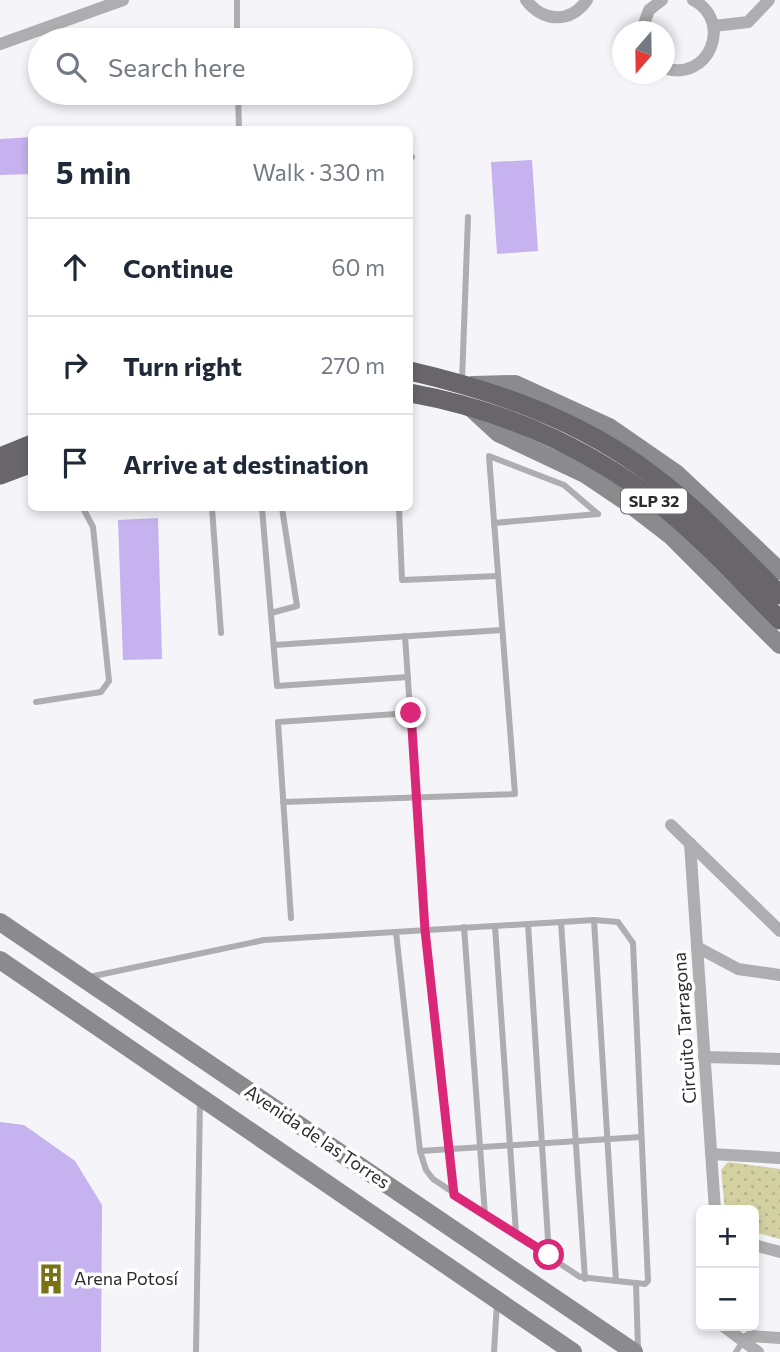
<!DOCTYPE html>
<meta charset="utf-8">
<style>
body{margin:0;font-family:Commissioner,sans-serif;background:#f2f2f3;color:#1f2937}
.controls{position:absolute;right:21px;bottom:21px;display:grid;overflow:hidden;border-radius:10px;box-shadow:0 4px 10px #0003}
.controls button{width:63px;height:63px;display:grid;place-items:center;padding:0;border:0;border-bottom:2px solid #e0e1e3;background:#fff;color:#1f2937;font:35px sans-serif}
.compass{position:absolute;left:612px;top:21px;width:63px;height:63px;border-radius:50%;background:#fff;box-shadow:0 4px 10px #0003;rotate:200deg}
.stop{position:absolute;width:21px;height:21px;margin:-16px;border:5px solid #db2777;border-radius:50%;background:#fff}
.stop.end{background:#db2777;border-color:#fff;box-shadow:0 2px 7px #0008}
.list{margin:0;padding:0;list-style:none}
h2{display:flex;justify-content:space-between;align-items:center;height:91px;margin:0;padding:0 28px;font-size:30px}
h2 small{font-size:23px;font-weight:400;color:#747a83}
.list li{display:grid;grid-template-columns:46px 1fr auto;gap:21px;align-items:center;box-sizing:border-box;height:98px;padding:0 28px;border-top:2px solid #e0e1e3}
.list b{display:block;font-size:26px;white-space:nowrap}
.list em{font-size:23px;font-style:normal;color:#747a83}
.icon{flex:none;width:38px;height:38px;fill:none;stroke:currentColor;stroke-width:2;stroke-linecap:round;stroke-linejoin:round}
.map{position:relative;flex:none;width:780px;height:1352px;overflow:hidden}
.search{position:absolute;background:#fff;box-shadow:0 4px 10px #0003;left:28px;top:28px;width:385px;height:77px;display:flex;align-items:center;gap:18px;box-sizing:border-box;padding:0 24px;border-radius:38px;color:#747a83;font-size:26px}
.panel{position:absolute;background:#fff;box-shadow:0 4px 10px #0003;left:28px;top:126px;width:385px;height:385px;border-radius:10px}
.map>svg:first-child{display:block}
</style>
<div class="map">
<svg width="780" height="1352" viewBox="0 0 780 1352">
<defs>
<pattern id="grass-dots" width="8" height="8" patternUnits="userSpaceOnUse" patternTransform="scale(1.75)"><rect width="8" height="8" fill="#d3d0a2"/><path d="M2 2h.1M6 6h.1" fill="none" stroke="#b5b38c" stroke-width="1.8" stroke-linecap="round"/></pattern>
</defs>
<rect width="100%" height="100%" fill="#f5f4f9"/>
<path fill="url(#grass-dots)" d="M 728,1162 L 780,1169 L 780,1239 L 754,1232 L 754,1210 L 725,1210 L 721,1170 Z"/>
<g fill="#c5b2ee">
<path d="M 32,137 L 32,174 L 0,175 L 0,139 Z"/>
<path d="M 532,160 L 538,251 L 497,254 L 491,162 Z"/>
<path d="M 158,518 L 162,659 L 123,660 L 118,520 Z"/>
<path d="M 0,1122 L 24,1125 L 75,1161 L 102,1205 L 101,1352 L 0,1352 Z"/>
</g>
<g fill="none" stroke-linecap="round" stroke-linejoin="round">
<g stroke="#aeadaf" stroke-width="6">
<path d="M 237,0 L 237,40"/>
<path d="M 238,93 L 239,130"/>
<path d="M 410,157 L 412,157"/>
<path d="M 462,381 L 468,217"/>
<path d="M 212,508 L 221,633"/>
<path d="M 262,508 L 277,686 L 408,677"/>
<path d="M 399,508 L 402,580 L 498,576"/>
<path d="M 494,523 L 598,514"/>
<path d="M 271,613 L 297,606 L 282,508"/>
<path d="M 405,636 L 425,930 L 454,1195"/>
<path d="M 274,645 L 502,630"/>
<path d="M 36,702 L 101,692 L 109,681 L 93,527 L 83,508"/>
<path d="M 283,802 L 515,794 L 489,456 L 564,485 L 598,514"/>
<path d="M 291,918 L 278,722 L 411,713"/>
<path d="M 594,920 L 616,1281"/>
<path d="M 561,922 L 585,1279"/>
<path d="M 528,924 L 549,1255"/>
<path d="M 495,926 L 516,1233"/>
<path d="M 464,927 L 485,1215"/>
<path d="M 89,977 L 264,940 L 594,920 L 618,922 L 633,943 L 648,1281 L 645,1284 L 580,1277 L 433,1179 L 426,1170 L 420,1151 L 396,932"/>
<path d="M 420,1151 L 641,1137"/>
<path d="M 636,1283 L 638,1350"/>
<path d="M 196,1352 L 200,1099"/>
<path d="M 494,1352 L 497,1302"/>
<path d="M 736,1352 L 743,1341"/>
</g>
<g stroke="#aeadaf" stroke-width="12">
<path d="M 526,0 C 543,22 570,24 587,0"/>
<path d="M 714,26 L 748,22 L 769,0"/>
<path d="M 641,32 L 649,10 L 662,0"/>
<path d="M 0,44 L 123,0"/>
<path d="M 664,68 C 709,83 734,21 693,0"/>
<path d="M 671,825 L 780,931"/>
<path d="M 690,843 L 715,1210"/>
<path d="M 697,947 L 738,969 L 780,975"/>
<path d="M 704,1057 L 780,1059"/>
<path d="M 711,1154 L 780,1158"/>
<path d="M 754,1245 L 780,1252"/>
<path d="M 723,1326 L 758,1352"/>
<path d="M 743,1341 L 751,1336 L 780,1338"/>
</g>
<g stroke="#8b8a8d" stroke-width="18">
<path d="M 472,385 L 515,384 L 609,427 L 677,474 L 780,571"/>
<path d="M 471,408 L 498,433 L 585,474 L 631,505 L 670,535 L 780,645"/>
<path d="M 0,922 L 634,1352"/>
<path d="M 0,960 L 573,1352"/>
</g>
<g stroke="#68666b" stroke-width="19">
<path d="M 410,371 C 496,391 580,420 652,475 C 699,510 739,554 780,595"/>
<path d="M 410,393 C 510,411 604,454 681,522 C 716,553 747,587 780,620"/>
<path d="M 0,457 L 32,444"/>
<path d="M 0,475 L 32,463"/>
</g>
</g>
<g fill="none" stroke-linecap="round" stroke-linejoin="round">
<path stroke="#db2777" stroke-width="9" d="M 411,713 L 425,930 L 454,1195 L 549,1255"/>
</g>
<defs>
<g id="building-bare" transform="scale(2.415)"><path d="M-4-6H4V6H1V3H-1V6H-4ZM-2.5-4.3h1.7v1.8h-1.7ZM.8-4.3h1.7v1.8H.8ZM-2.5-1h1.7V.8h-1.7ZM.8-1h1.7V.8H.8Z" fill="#787214" stroke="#fff" stroke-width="2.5" paint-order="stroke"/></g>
</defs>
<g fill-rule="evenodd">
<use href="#building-bare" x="51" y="1279"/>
</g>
<g text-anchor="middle" stroke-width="7" stroke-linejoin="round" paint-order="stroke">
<rect fill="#fff" stroke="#6b6b6d" stroke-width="2" x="621" y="488.5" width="66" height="25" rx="5"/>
<g font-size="16" font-weight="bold" fill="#2c2c2e">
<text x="654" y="507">SLP 32</text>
</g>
<g font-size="18" fill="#2c2c2e" stroke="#fff">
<text transform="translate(685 1028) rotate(-94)" y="6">Circuito Tarragona</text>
<text transform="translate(317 1137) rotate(34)" y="6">Avenida de las Torres</text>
</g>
<g font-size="18" fill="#2c2c2e" stroke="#fff" text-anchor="start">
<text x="74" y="1285">Arena Potosí</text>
</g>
</g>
</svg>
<div class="controls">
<button>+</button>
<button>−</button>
</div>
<svg class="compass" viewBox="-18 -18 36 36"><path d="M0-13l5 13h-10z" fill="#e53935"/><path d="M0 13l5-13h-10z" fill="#747a83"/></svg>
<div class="stop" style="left:549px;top:1255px"></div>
<div class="stop end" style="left:411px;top:713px"></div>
<div class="search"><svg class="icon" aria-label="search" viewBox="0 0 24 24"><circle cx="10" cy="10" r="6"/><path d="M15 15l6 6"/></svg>Search here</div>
<section class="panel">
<h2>5 min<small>Walk · 330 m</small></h2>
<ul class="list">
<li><svg class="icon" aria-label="ahead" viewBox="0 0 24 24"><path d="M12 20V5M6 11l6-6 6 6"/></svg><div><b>Continue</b></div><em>60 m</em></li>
<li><svg class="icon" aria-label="right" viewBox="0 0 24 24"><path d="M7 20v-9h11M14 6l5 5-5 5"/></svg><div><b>Turn right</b></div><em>270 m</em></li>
<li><svg class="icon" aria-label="arrive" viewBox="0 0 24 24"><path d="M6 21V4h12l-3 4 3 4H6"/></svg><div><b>Arrive at destination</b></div></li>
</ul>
</section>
</div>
